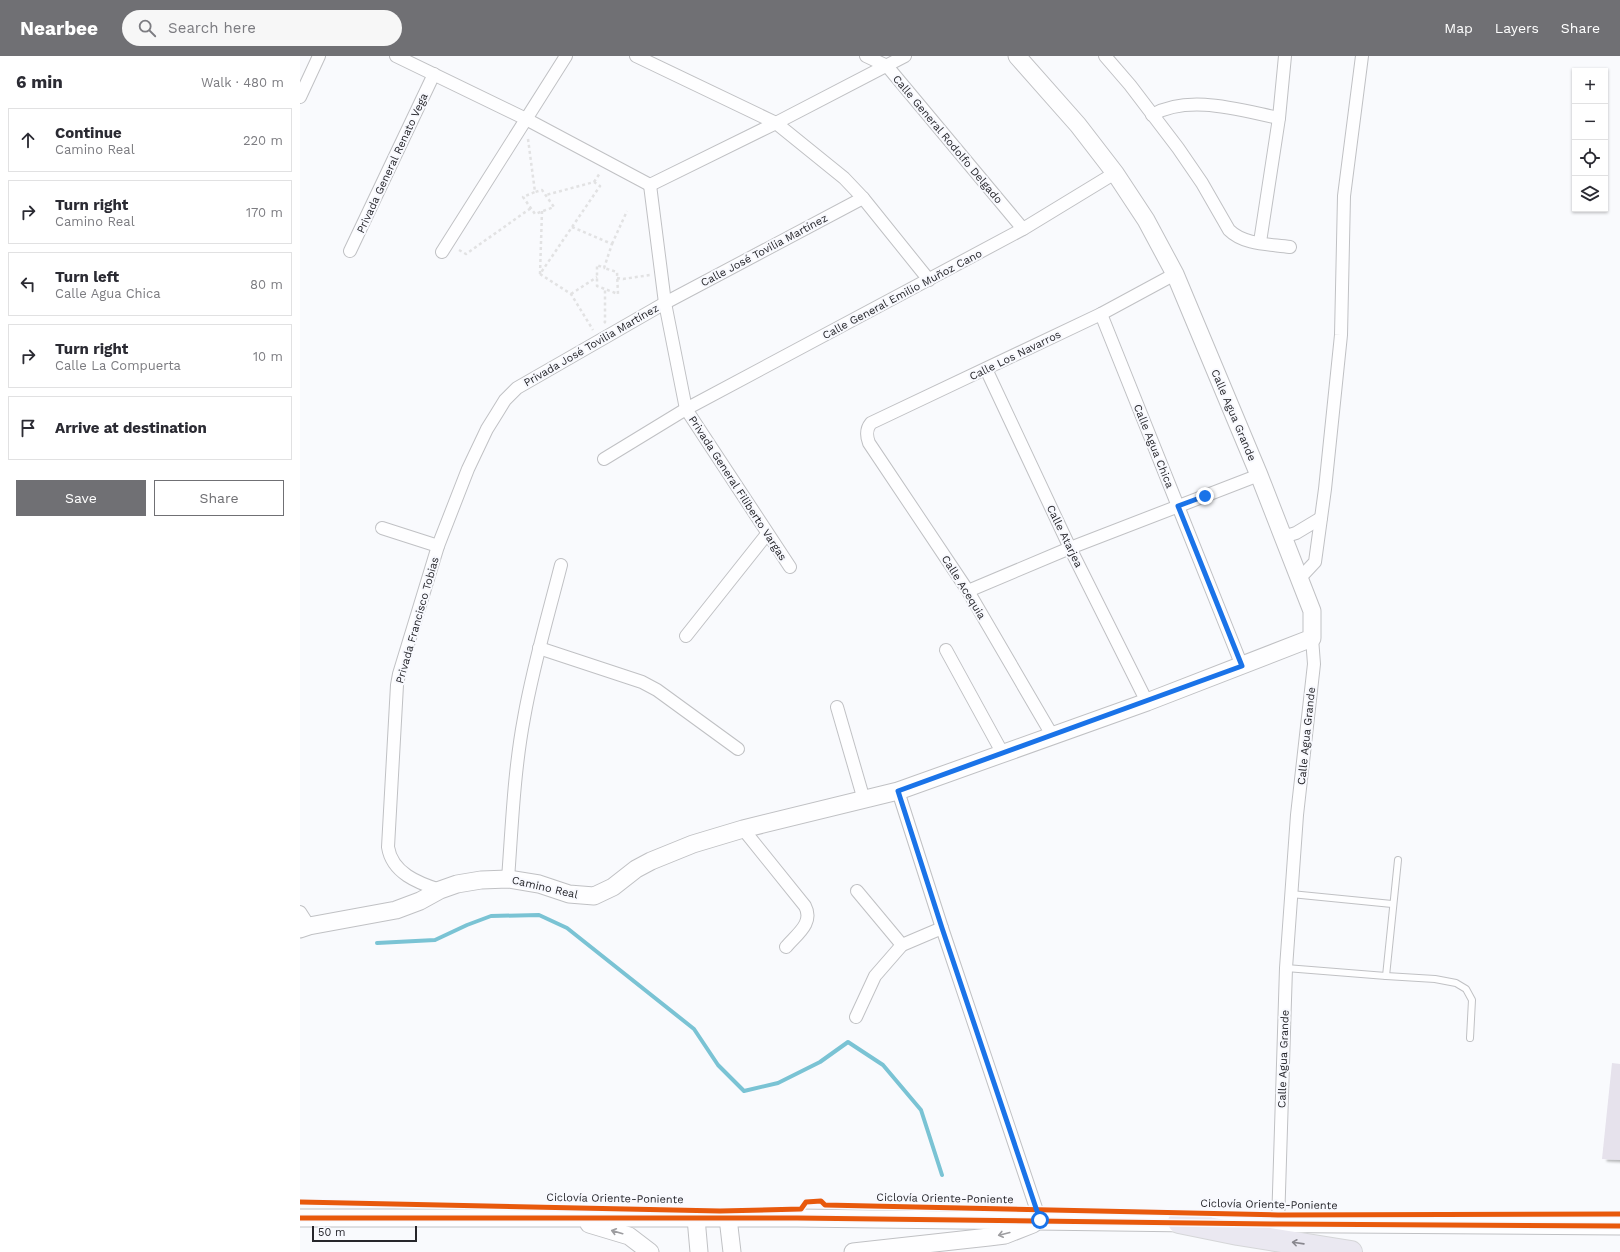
<!DOCTYPE html>
<meta charset="utf-8">
<style>
body{margin:0;font-family:"Work Sans",sans-serif;background:#f7f7f7;color:#2b2b33}
.controls{position:absolute;right:12px;top:12px;display:grid;overflow:hidden;border-radius:0px;box-shadow:0 1px 3px #0004}
.controls button{width:36px;height:36px;display:grid;place-items:center;padding:0;border:0;border-bottom:1px solid #e1e1e2;background:#fff;color:#2b2b33;font:20px sans-serif}
.scale{position:absolute;left:12px;bottom:10px;width:105px;box-sizing:border-box;padding-left:4px;border:2px solid #26262b;border-top:0;font-size:11px;line-height:14px;white-space:nowrap;color:#26262b;-webkit-text-stroke:3px #f8f9fe;paint-order:stroke}
.stop{position:absolute;width:12px;height:12px;margin:-9px;border:3px solid #1a73e8;border-radius:50%;background:#fff}
.stop.end{background:#1a73e8;border-color:#fff;box-shadow:0 1px 4px #0008}
.list{margin:0;padding:0;list-style:none}
h2{display:flex;justify-content:space-between;align-items:center;height:52px;margin:0;padding:0 16px;font-size:17px}
h2 small{font-size:13px;font-weight:400;color:#7c7c81}
.list li{display:grid;grid-template-columns:26px 1fr auto;gap:12px;align-items:center;box-sizing:border-box;height:64px;margin:0 8px 8px;padding:0 8px;border:1px solid #e1e1e2;border-radius:0px}
.list b{display:block;font-size:15px;white-space:nowrap}
.list p{margin:0;font-size:13px;white-space:nowrap;color:#7c7c81}
.list em{font-size:13px;font-style:normal;color:#7c7c81}
.actions{display:flex;gap:8px;padding:12px 16px}
.actions a{flex:1;padding:9px 0;border:1px solid #707074;border-radius:0px;text-align:center;font-size:14px;color:#707074}
.actions .main{background:#707074;color:#fff}
.icon{flex:none;width:22px;height:22px;fill:none;stroke:currentColor;stroke-width:2;stroke-linecap:round;stroke-linejoin:round}
.map{position:relative;flex:none;width:1320px;height:1196px;overflow:hidden}
header{display:flex;align-items:center;gap:24px;box-sizing:border-box;height:56px;padding:0 20px;background:#707074;color:#fff}
header strong{font-size:19px}
nav{display:flex;gap:22px;margin-inline-start:auto;font-size:14px}
.search{width:280px;height:36px;background:#f7f7f7;display:flex;align-items:center;gap:10px;box-sizing:border-box;padding:0 14px;border-radius:22px;color:#7c7c81;font-size:15px}
main{display:flex}
aside{flex:1;background:#fff}
.map>svg:first-child{display:block}
</style>
<header>
<strong>Nearbee</strong>
<div class="search"><svg class="icon" aria-label="search" viewBox="0 0 24 24"><circle cx="10" cy="10" r="6"/><path d="M15 15l6 6"/></svg>Search here</div>
<nav><a>Map</a><a>Layers</a><a>Share</a></nav>
</header>
<main>
<aside>
<h2>6 min<small>Walk · 480 m</small></h2>
<ul class="list">
<li><svg class="icon" aria-label="ahead" viewBox="0 0 24 24"><path d="M12 20V5M6 11l6-6 6 6"/></svg><div><b>Continue</b><p>Camino Real</p></div><em>220 m</em></li>
<li><svg class="icon" aria-label="right" viewBox="0 0 24 24"><path d="M7 20v-9h11M14 6l5 5-5 5"/></svg><div><b>Turn right</b><p>Camino Real</p></div><em>170 m</em></li>
<li><svg class="icon" aria-label="left" viewBox="0 0 24 24"><path d="M17 20v-9H6M10 6l-5 5 5 5"/></svg><div><b>Turn left</b><p>Calle Agua Chica</p></div><em>80 m</em></li>
<li><svg class="icon" aria-label="right" viewBox="0 0 24 24"><path d="M7 20v-9h11M14 6l5 5-5 5"/></svg><div><b>Turn right</b><p>Calle La Compuerta</p></div><em>10 m</em></li>
<li><svg class="icon" aria-label="arrive" viewBox="0 0 24 24"><path d="M6 21V4h12l-3 4 3 4H6"/></svg><div><b>Arrive at destination</b></div></li>
</ul>
<div class="actions"><a class="main">Save</a><a>Share</a></div>
</aside>
<div class="map">
<svg width="1320" height="1196" viewBox="0 0 1320 1196">
<defs>
<filter id="shadow"><feDropShadow dx="4.5" dy="2.5" stdDeviation="1" flood-color="#0004"/></filter>
</defs>
<rect width="100%" height="100%" fill="#f9fafd"/>
<g fill="none" stroke-linecap="round" stroke-linejoin="round">
<path stroke="#7ac3d4" stroke-width="4" d="M 77,887 L 135,884 L 167,869 L 191,860 L 239,859 L 267,872 L 394,973 L 418,1009 L 444,1035 L 478,1027 L 520,1006 L 548,986 L 583,1009 L 621,1054 L 642,1119"/>
</g>
<path fill="#e6e2ec" filter="url(#shadow)" d="M 1312,1007 L 1320,1008 L 1320,1104 L 1302,1103 Z"/>
<g fill="none" stroke-linecap="round" stroke-linejoin="round">
<g stroke="#c0c1c4" stroke-width="8">
<g id="lane">
<path d="M 991,838 L 1092,848"/>
<path d="M 986,912 L 1086,920 L 1135,923 L 1156,927 L 1166,933 L 1172,944 L 1170,982"/>
<path d="M 1086,920 L 1098,804"/>
</g>
</g>
<g stroke="#c0c1c4" stroke-width="14">
<g id="street">
<path d="M 96,0 L 226,63 L 350,129"/>
<path d="M 336,0 L 476,67 L 544,122 L 563,142 L 629,224"/>
<path d="M 566,0 L 587,10 L 723,173"/>
<path d="M 805,0 L 830,29 L 878,92 L 902,127 L 929,174 C 944,189 970,188 990,191"/>
<path d="M 0,41 L 19,0"/>
<path d="M 852,59 C 889,38 939,54 979,62"/>
<path d="M 350,129 L 365,247 L 386,353 L 490,511"/>
<path d="M 350,129 L 476,67 L 605,0"/>
<path d="M 960,186 L 979,62 L 985,0"/>
<path d="M 50,195 L 134,18"/>
<path d="M 142,196 L 266,0"/>
<path d="M 801,258 L 942,610"/>
<path d="M 686,313 L 770,492 L 847,646"/>
<path d="M 304,403 L 386,353 L 723,173 L 815,117"/>
<path d="M 82,472 L 138,490"/>
<path d="M 983,481 L 996,477 L 1021,462"/>
<path d="M 1000,522 L 1015,506 L 1025,433 L 1041,279 L 1044,140 L 1062,0"/>
<path d="M 668,535 L 770,492 L 959,419"/>
<path d="M 386,580 L 467,478"/>
<path d="M 239,592 L 342,626 L 357,634 L 438,693"/>
<path d="M 646,594 L 703,698"/>
<path d="M 537,651 L 564,744"/>
<path d="M 752,679 L 668,535 L 569,387 C 566,379 566,373 571,367 L 801,258 L 875,218"/>
<path d="M 598,735 L 642,872 L 740,1164"/>
<path d="M 443,773 L 505,850 C 514,867 497,878 486,891"/>
<path d="M 208,823 C 212,769 214,715 224,662 C 233,610 248,560 261,509"/>
<path d="M 140,834 C 118,827 92,817 88,791 L 97,629 L 99,618 L 138,490 L 168,413 L 187,373 L 197,357 L 205,344 L 217,332 L 365,247 L 563,142"/>
<path d="M 557,835 L 602,889"/>
<path d="M 0,856 L 9,870"/>
<path d="M 556,961 L 575,920 L 602,889 L 642,872"/>
<path d="M 978,1168 L 986,912 L 997,759 L 1014,608 L 1012,582"/>
</g>
</g>
<g stroke="#c0c1c4" stroke-width="19">
<g id="secondary">
<path d="M 0,873 L 9,870 L 96,854 L 120,845 L 140,834 L 157,828 L 181,824 L 208,823 L 239,828 L 269,838 L 294,840 L 313,831 L 336,813 L 351,805 L 393,788 L 443,773 L 598,735 L 847,646 L 1012,582 L 1012,555 L 959,419 L 875,218 L 846,164 L 815,117 L 778,69 L 717,0"/>
<path d="M 0,1162 L 497,1162 L 892,1167"/>
<path d="M 396,1162 L 399,1196"/>
<path d="M 428,1162 L 432,1196"/>
<path d="M 918,1167 L 1320,1170"/>
<path d="M 289,1168 L 329,1180 L 350,1196"/>
<path d="M 553,1196 L 689,1181 L 705,1179 L 733,1168"/>
</g>
</g>
<g stroke="#d5d6d8" stroke-width="24">
<path id="highway" d="M 879,1166 L 938,1178 L 1051,1196"/>
</g>
<g stroke="#e2e2e3" stroke-width="2.5" stroke-dasharray="3 3" stroke-linecap="butt">
<path d="M 228,83 L 235,136 L 223,141 L 235,158 L 254,151 L 242,134 L 235,136"/>
<path d="M 294,126 L 300,117"/>
<path d="M 242,155 L 240,218 L 300,130 L 294,126 L 246,139"/>
<path d="M 272,171 L 312,188 L 304,212 L 297,209 L 297,230 L 318,238 L 317,216 L 304,212"/>
<path d="M 312,188 L 327,155"/>
<path d="M 159,194 L 166,198 L 231,152"/>
<path d="M 240,218 L 271,238 L 293,274"/>
<path d="M 317,222 L 323,223 L 350,219"/>
<path d="M 271,238 L 297,221"/>
<path d="M 304,267 L 305,266 L 305,233"/>
</g>
<use href="#lane" stroke="#fefeff" stroke-width="6"/>
<use href="#street" stroke="#fefeff" stroke-width="12"/>
<use href="#secondary" stroke="#fefeff" stroke-width="17"/>
<use href="#highway" stroke="#eae8f1" stroke-width="22"/>
<g stroke="#f8f9fe" stroke-width="8">
<g id="cycleway">
<path d="M 0,1146 L 420,1155 L 501,1153 L 506,1146 L 521,1145 L 525,1149 L 978,1159 L 1320,1158"/>
<path d="M 0,1162 L 497,1162 L 978,1168 L 1320,1170"/>
</g>
</g>
<use href="#cycleway" stroke="#e8590c" stroke-width="5"/>
</g>
<defs><path id="oneway-shaft" d="M-6 0H5M1.5-3L5.5 0L1.5 3" fill="none" stroke-width="1.6" stroke-linecap="round" stroke-linejoin="round"/></defs>
<g stroke="#9d9da0">
<use href="#oneway-shaft" transform="translate(317 1176) rotate(-164)"/>
<use href="#oneway-shaft" transform="translate(704 1178) rotate(166)"/>
</g>
<use stroke="#88878e" href="#oneway-shaft" transform="translate(998 1187) rotate(-172)"/>
<g fill="none" stroke-linecap="round" stroke-linejoin="round">
<path stroke="#1a73e8" stroke-width="5" d="M 740,1164 L 642,872 L 598,735 L 942,610 L 878,450 L 905,440"/>
</g>
<g text-anchor="middle" stroke-width="4" stroke-linejoin="round" paint-order="stroke">
<g font-size="11" fill="#26262b" stroke="#f8f9fe">
<text transform="translate(648 83) rotate(50)" y="4">Calle General Rodolfo Delgado</text>
<text transform="translate(92 107) rotate(-65)" y="4">Privada General Renato Vega</text>
<text transform="translate(464 194) rotate(-28)" y="4">Calle José Tovilia Martínez</text>
<text transform="translate(602 238) rotate(-28)" y="4">Calle General Emilio Muñoz Cano</text>
<text transform="translate(291 289) rotate(-30)" y="4">Privada José Tovilia Martínez</text>
<text transform="translate(715 299) rotate(-26)" y="4">Calle Los Navarros</text>
<text transform="translate(934 359) rotate(67)" y="4">Calle Agua Grande</text>
<text transform="translate(854 390) rotate(68)" y="4">Calle Agua Chica</text>
<text transform="translate(438 432) rotate(57)" y="4">Privada General Filiberto Vargas</text>
<text transform="translate(765 480) rotate(64)" y="4">Calle Atarjea</text>
<text transform="translate(664 531) rotate(58)" y="4">Calle Acequia</text>
<text transform="translate(117 564) rotate(-74)" y="4">Privada Francisco Tobias</text>
<text transform="translate(1006 680) rotate(-84)" y="4">Calle Agua Grande</text>
<text transform="translate(245 831) rotate(13)" y="4">Camino Real</text>
<text transform="translate(983 1003) rotate(-88)" y="4">Calle Agua Grande</text>
<text transform="translate(315 1142) rotate(1)" y="4">Ciclovía Oriente-Poniente</text>
<text transform="translate(645 1142) rotate(1)" y="4">Ciclovía Oriente-Poniente</text>
<text transform="translate(969 1148) rotate(1)" y="4">Ciclovía Oriente-Poniente</text>
</g>
</g>
</svg>
<div class="controls">
<button>+</button>
<button>−</button>
<button><svg class="icon" aria-label="locate" viewBox="0 0 24 24"><circle cx="12" cy="12" r="6"/><path d="M12 2v4M12 18v4M2 12h4M18 12h4"/></svg></button>
<button><svg class="icon" aria-label="layers" viewBox="0 0 24 24"><path d="M12 4l9 5-9 5-9-5zM3 14l9 5 9-5"/></svg></button>
</div>
<div class="scale">50 m</div>
<div class="stop" style="left:740px;top:1164px"></div>
<div class="stop end" style="left:905px;top:440px"></div>
</div>
</main>
